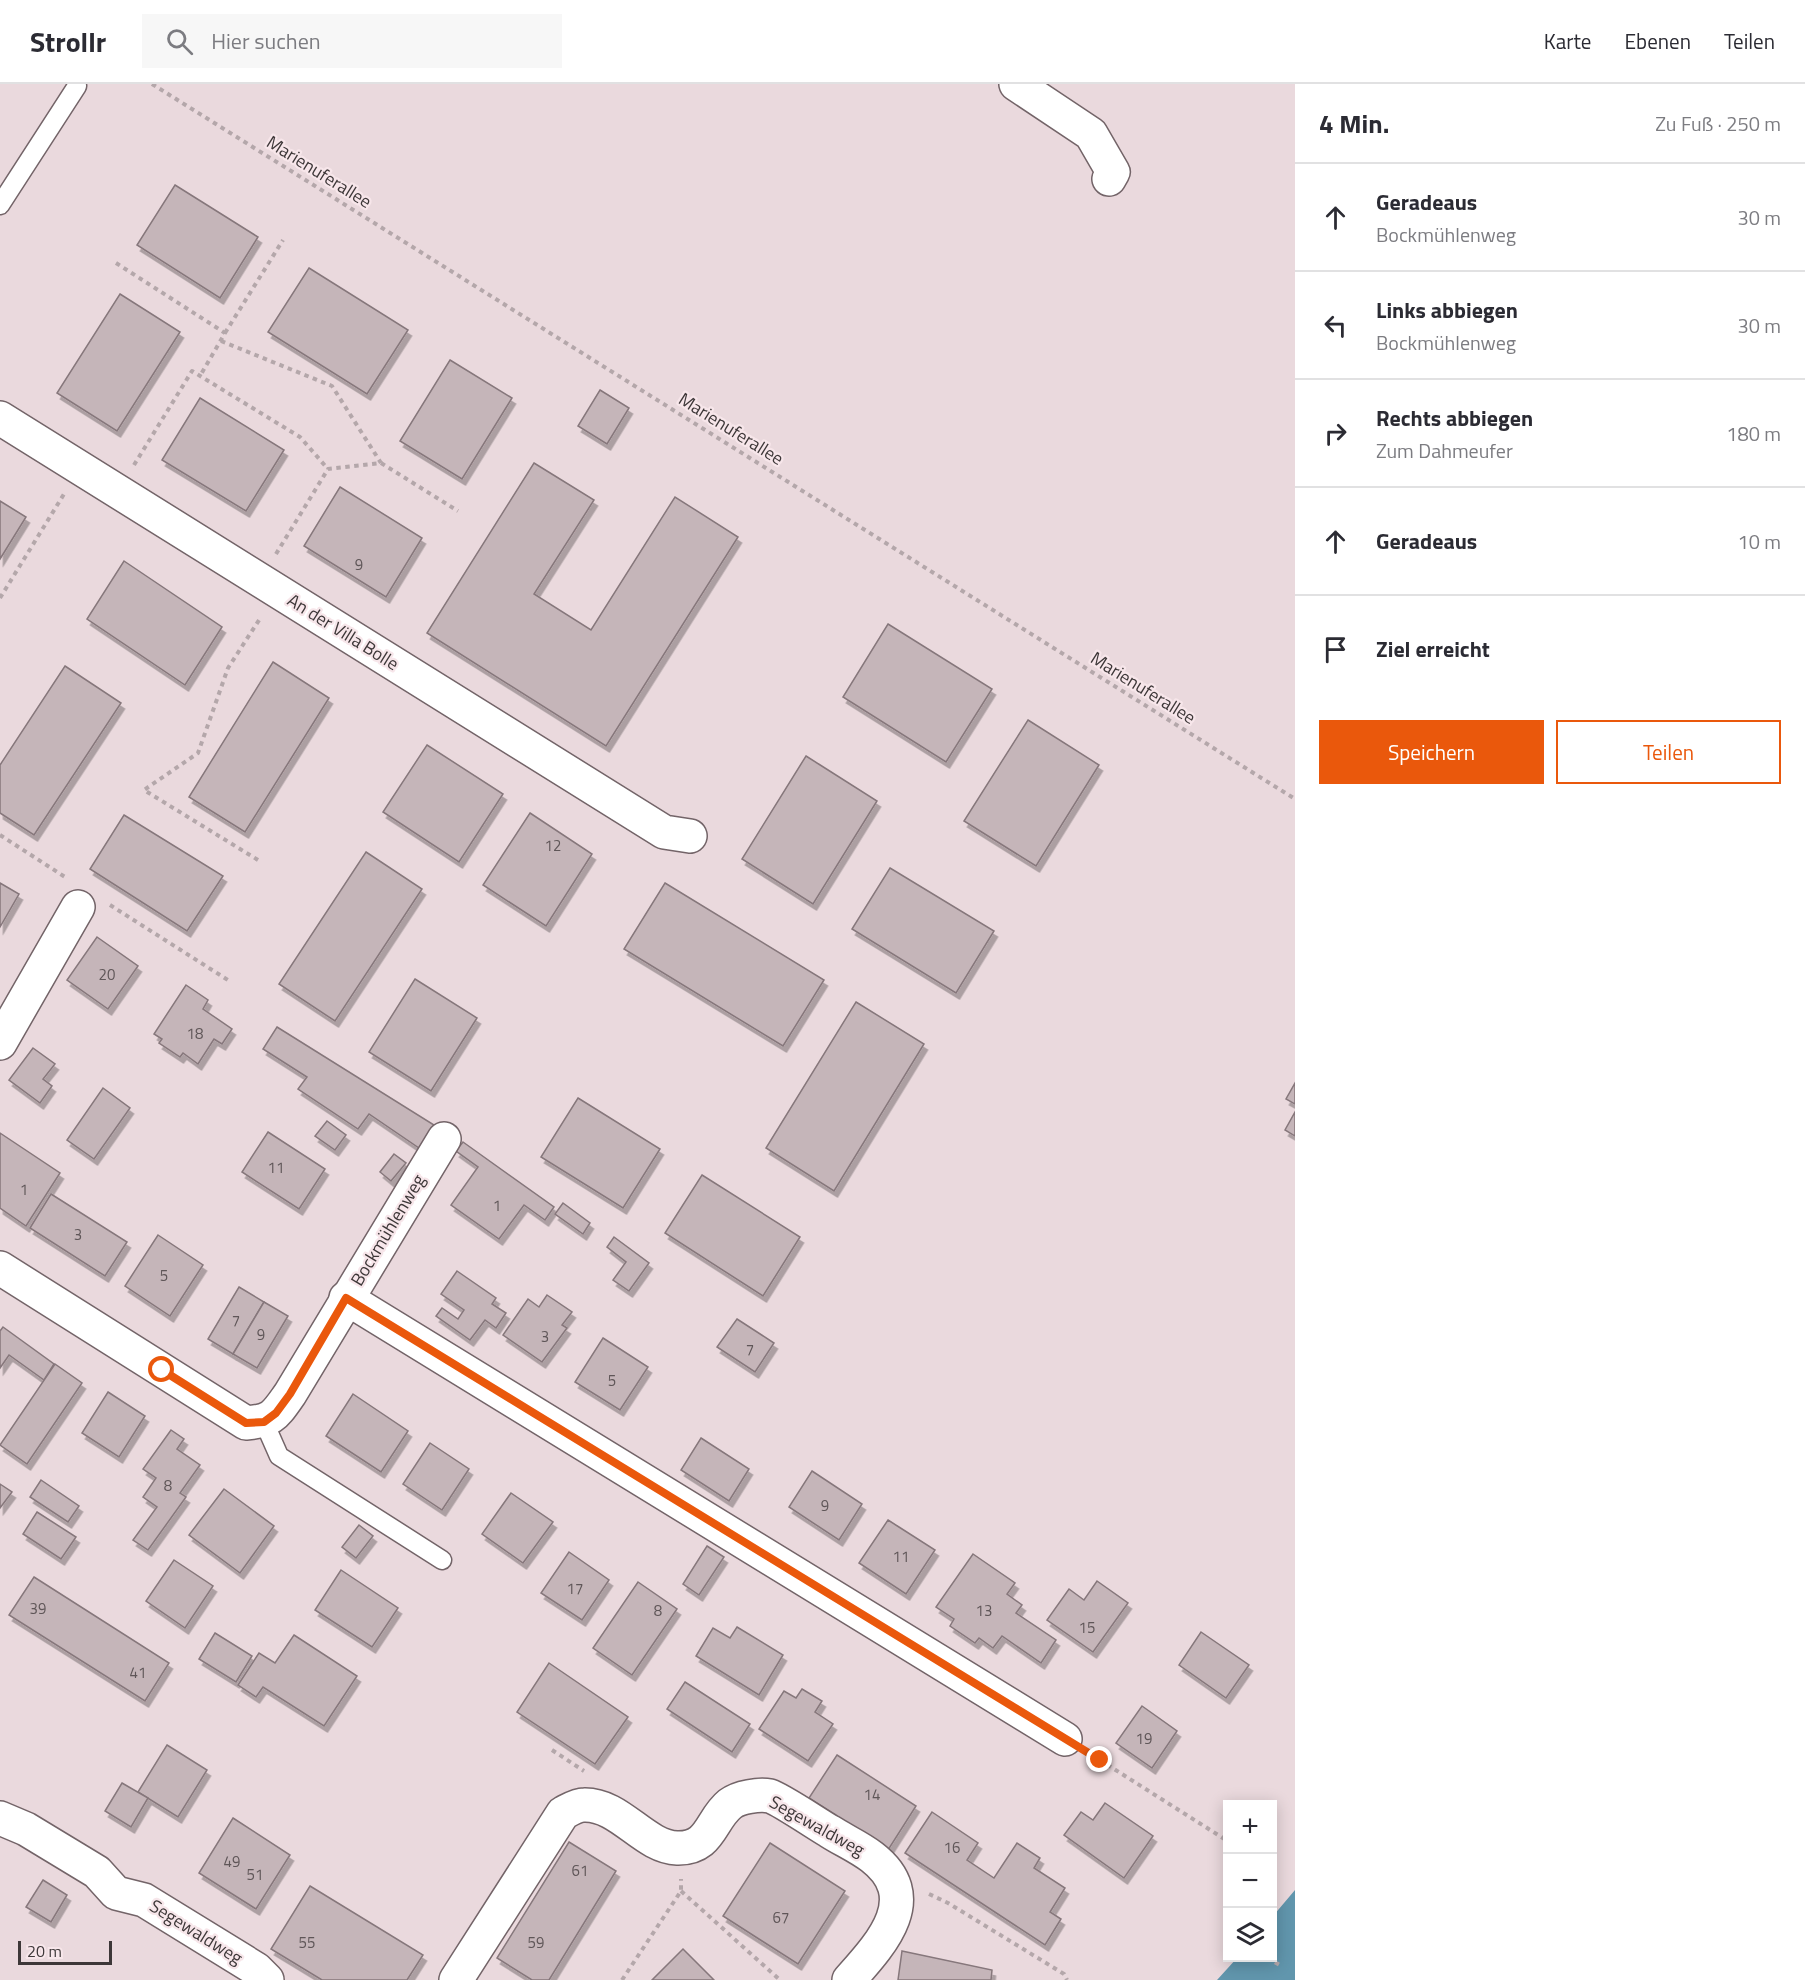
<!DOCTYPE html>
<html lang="de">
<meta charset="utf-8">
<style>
body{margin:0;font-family:"Titillium Web",sans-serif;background:#f7f7f7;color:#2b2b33}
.controls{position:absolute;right:18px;bottom:18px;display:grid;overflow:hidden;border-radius:0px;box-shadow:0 3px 15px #0003}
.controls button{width:54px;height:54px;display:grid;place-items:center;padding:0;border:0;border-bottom:2px solid #e1e1e2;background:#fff;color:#2b2b33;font:30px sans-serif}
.scale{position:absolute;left:18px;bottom:15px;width:94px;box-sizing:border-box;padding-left:6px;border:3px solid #3d3738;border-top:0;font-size:16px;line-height:21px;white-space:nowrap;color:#3d3738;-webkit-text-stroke:4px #f7e6ea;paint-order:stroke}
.stop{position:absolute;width:18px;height:18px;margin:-14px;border:4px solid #ea580c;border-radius:50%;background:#fff}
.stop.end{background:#ea580c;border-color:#fff;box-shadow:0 2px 6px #0008}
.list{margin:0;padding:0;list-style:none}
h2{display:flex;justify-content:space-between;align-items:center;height:78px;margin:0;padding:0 24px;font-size:26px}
h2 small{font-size:20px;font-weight:400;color:#7c7c81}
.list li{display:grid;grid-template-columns:39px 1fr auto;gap:18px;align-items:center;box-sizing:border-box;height:108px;padding:0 24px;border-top:2px solid #e1e1e2}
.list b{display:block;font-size:22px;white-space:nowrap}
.list p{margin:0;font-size:20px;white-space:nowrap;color:#7c7c81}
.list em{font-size:20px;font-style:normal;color:#7c7c81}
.actions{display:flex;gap:12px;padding:18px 24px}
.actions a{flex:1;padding:14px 0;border:2px solid #ea580c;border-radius:0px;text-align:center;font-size:21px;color:#ea580c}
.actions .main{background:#ea580c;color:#fff}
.icon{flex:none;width:33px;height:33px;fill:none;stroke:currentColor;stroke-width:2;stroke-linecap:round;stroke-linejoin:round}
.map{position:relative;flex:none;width:1295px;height:1896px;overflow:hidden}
header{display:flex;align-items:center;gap:36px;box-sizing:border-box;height:84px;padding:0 30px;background:#fff;border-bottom:2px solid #e1e1e2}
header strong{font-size:28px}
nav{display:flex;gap:33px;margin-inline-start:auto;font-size:21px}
.search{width:420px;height:54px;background:#f7f7f7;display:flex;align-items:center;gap:15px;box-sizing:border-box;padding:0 21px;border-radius:0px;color:#7c7c81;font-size:22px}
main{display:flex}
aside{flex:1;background:#fff}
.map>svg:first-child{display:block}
</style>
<header>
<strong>Strollr</strong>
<div class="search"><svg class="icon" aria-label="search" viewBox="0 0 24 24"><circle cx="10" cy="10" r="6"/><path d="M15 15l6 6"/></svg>Hier suchen</div>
<nav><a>Karte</a><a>Ebenen</a><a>Teilen</a></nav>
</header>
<main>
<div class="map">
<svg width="1295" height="1896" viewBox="0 0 1295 1896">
<defs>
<filter id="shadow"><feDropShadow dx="3.5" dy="6" stdDeviation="0" flood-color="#0004"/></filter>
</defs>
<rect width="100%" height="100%" fill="#ead9dd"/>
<path fill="#6196ad" d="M 1295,1806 L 1295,1896 L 1217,1896 L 1237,1874 L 1272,1874 L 1273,1832 Z"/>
<g fill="#c5b5b9" stroke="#86777b" stroke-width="1.5" filter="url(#shadow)">
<path d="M 175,101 L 258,153 L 220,214 L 137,161 Z"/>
<path d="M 309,184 L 408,246 L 367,310 L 268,248 Z"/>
<path d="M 120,210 L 180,248 L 117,347 L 57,309 Z"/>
<path d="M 450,276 L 512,314 L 462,395 L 400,357 Z"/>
<path d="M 600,306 L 629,324 L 607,360 L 578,342 Z"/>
<path d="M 200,314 L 284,366 L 246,427 L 162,376 Z"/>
<path d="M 534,379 L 594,416 L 534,510 L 591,546 L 675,413 L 738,453 L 606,662 L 427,549 Z"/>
<path d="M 340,403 L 422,454 L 386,513 L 304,462 Z"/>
<path d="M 0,417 L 26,433 L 0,475 Z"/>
<path d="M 124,477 L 222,543 L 185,601 L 87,535 Z"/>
<path d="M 888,540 L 992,605 L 946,678 L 843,613 Z"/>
<path d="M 273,578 L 329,614 L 245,748 L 189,713 Z"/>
<path d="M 65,582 L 121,619 L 34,751 L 0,729 L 0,681 Z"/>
<path d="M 1028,636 L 1099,681 L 1036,782 L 964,737 Z"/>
<path d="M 427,661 L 503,710 L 459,778 L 383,728 Z"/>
<path d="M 806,672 L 877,717 L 813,820 L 742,775 Z"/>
<path d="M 530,729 L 592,770 L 546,842 L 483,801 Z"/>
<path d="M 124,731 L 223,792 L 187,847 L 90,785 Z"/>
<path d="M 366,768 L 422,805 L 335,937 L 279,900 Z"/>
<path d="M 890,784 L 994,847 L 956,909 L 852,845 Z"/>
<path d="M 0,799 L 19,810 L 0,843 Z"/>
<path d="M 665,799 L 824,896 L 783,962 L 624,865 Z"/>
<path d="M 97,853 L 138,882 L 108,925 L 67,896 Z"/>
<path d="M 415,895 L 477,934 L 431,1007 L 369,968 Z"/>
<path d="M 186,901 L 208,916 L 203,925 L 232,945 L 222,960 L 214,955 L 198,980 L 183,969 L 180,973 L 159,959 L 162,955 L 154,950 Z"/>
<path d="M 856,918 L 924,960 L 834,1107 L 766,1064 Z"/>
<path d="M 277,943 L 434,1041 L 419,1064 L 369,1030 L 358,1045 L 298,1005 L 307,993 L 263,965 Z"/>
<path d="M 33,964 L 55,980 L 43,995 L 52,1002 L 40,1019 L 9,996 Z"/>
<path d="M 1295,999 L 1295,1020 L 1286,1015 Z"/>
<path d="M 103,1004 L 130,1024 L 94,1075 L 67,1056 Z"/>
<path d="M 578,1014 L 660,1065 L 623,1124 L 541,1073 Z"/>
<path d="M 1295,1028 L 1295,1052 L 1285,1046 Z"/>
<path d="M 327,1037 L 346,1051 L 335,1066 L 315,1052 Z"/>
<path d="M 268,1048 L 325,1085 L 299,1125 L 242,1088 Z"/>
<path d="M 0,1049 L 60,1089 L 26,1142 L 0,1124 Z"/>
<path d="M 463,1058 L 554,1123 L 545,1136 L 524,1121 L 499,1155 L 451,1121 L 478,1083 L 456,1067 Z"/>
<path d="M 394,1070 L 406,1079 L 391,1097 L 380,1088 Z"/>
<path d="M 702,1091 L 800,1153 L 763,1212 L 665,1149 Z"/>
<path d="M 51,1110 L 127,1158 L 105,1192 L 30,1144 Z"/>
<path d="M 563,1119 L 590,1139 L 583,1150 L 555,1130 Z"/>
<path d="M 158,1151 L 203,1181 L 170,1232 L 125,1202 Z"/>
<path d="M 614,1153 L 649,1179 L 629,1207 L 613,1196 L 626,1178 L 607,1163 Z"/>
<path d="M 457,1187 L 496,1214 L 492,1220 L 506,1229 L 496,1244 L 485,1236 L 470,1256 L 436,1232 L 442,1224 L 458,1235 L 464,1226 L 441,1210 Z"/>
<path d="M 239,1203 L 264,1218 L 233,1270 L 208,1255 Z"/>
<path d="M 547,1211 L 572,1228 L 562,1241 L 567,1244 L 542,1278 L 503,1251 L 528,1215 L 539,1223 Z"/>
<path d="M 264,1218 L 288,1232 L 257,1284 L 233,1270 Z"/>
<path d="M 737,1235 L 774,1259 L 755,1288 L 717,1263 Z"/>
<path d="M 3,1243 L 54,1280 L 44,1296 L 9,1271 L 0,1284 L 0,1247 Z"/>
<path d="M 603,1254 L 648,1283 L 620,1326 L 575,1298 Z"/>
<path d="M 55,1280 L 82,1299 L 27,1380 L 0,1361 Z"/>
<path d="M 108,1308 L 145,1332 L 119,1373 L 82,1349 Z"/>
<path d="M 353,1310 L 408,1347 L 381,1388 L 326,1352 Z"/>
<path d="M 171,1346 L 184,1355 L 177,1365 L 200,1381 L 180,1409 L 186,1413 L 148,1466 L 133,1456 L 157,1423 L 143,1413 L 156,1394 L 143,1385 Z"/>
<path d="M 701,1354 L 749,1385 L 729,1417 L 681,1386 Z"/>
<path d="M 430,1359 L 469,1385 L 442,1426 L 403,1400 Z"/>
<path d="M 812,1387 L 862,1420 L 839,1456 L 789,1423 Z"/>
<path d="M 41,1396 L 79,1422 L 68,1438 L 30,1413 Z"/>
<path d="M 0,1400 L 12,1408 L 0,1424 Z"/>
<path d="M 224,1405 L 274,1442 L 240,1489 L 189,1451 Z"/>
<path d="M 511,1409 L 553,1438 L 523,1479 L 482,1450 Z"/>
<path d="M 37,1428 L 76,1453 L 61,1475 L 23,1450 Z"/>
<path d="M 888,1436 L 935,1466 L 906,1510 L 859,1479 Z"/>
<path d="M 359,1441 L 373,1452 L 356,1474 L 342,1463 Z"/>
<path d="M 707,1462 L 724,1473 L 699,1511 L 683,1500 Z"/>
<path d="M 569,1468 L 609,1496 L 582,1536 L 541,1509 Z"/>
<path d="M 973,1470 L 1015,1499 L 1007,1510 L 1022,1521 L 1016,1529 L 1056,1556 L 1041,1579 L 1002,1552 L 993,1564 L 979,1554 L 975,1559 L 950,1542 L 954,1535 L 936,1523 Z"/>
<path d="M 174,1476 L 213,1502 L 185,1544 L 146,1517 Z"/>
<path d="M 341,1486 L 398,1524 L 372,1563 L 315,1526 Z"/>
<path d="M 34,1493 L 169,1579 L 145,1617 L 9,1531 Z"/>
<path d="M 1097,1497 L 1128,1519 L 1093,1568 L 1047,1536 L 1069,1505 L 1084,1516 Z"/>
<path d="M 638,1498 L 677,1525 L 632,1591 L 593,1564 Z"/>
<path d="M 737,1543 L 783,1571 L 759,1611 L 696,1572 L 713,1544 L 730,1554 Z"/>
<path d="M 1201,1548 L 1249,1581 L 1226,1614 L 1179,1581 Z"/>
<path d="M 215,1549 L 252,1572 L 236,1598 L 199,1575 Z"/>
<path d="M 294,1551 L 357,1592 L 324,1642 L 263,1603 L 256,1613 L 238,1601 L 259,1569 L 275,1579 Z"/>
<path d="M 549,1579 L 628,1633 L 595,1680 L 517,1628 Z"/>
<path d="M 685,1598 L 750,1640 L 732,1668 L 667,1625 Z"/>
<path d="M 802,1605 L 822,1617 L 815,1628 L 833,1640 L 808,1677 L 759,1645 L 784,1607 L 796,1614 Z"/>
<path d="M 1142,1622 L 1177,1647 L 1152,1684 L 1116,1659 Z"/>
<path d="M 167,1661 L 207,1686 L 178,1733 L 138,1708 Z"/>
<path d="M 837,1671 L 916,1722 L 888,1766 L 809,1714 Z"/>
<path d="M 122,1699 L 148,1714 L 131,1743 L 105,1727 Z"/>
<path d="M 1105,1719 L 1153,1752 L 1124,1794 L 1064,1751 L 1081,1728 L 1093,1736 Z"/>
<path d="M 932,1728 L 978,1759 L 967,1776 L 994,1794 L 1017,1759 L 1040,1774 L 1034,1784 L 1065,1804 L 1050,1828 L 1061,1835 L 1045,1861 L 905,1769 Z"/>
<path d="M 233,1734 L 290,1771 L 256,1825 L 199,1789 Z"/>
<path d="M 569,1758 L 616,1787 L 549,1896 L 532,1896 L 497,1874 Z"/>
<path d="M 770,1759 L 845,1807 L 798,1880 L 723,1832 Z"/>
<path d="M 43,1796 L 67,1811 L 51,1838 L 26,1823 Z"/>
<path d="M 310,1802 L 423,1871 L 407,1896 L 322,1896 L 271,1865 Z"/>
<path d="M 683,1865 L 714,1896 L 652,1896 Z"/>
<path d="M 902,1867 L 992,1886 L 991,1896 L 898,1896 Z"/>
</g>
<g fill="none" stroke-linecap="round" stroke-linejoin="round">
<g stroke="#736468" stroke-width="21">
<g id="lane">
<path d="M 0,121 L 77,2"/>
<path d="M 264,1338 L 279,1372 L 442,1476"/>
</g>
</g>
<g stroke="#736468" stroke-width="36">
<g id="street">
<path d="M 1016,0 L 1091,50 L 1113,88 L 1109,95"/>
<path d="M 0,334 L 664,748 L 690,752"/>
<path d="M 0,959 L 78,823"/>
<path d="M 0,1184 L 246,1339 C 273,1337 275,1331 290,1310 L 444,1055"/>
<path d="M 346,1214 L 1065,1655"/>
<path d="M 0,1734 L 26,1745 L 97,1788 L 116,1809 L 144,1816 L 256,1885 L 267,1896"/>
<path d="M 456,1896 L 563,1729 C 569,1726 577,1721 584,1721 C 620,1720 644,1763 677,1764 C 711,1765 710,1736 730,1720 C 739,1713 759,1710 770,1712 C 780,1715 817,1740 829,1747 C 843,1756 859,1763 872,1773 C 925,1814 880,1861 849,1896"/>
</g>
</g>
<g stroke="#b4a7aa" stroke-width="4" stroke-dasharray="4.5 4.5" stroke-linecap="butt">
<path d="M 152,0 L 1295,715"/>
<path d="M 116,179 L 225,249 L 200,292"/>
<path d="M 225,249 L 283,156"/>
<path d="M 221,257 L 332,302 L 381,379"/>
<path d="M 134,381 L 192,287 L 300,353 L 328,385"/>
<path d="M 276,470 L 328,385 L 381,379 L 458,427"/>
<path d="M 0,514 L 64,410"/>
<path d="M 0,751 L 65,793"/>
<path d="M 258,776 L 144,706 L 198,669 L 228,584 L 261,533"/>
<path d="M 110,821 L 231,898"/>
<path d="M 552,1666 L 584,1687"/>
<path d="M 1092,1671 L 1226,1756"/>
<path d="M 681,1807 L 780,1896"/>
<path d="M 929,1810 L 948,1819 L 1064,1890 L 1067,1896"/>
<path d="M 1267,1874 L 1280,1881"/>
<path d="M 622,1896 L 681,1807 L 681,1795"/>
</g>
<use href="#lane" stroke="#fff" stroke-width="18"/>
<use href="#street" stroke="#fff" stroke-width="33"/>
</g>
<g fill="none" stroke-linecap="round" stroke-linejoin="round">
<path stroke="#ea580c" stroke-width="8" d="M 162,1286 L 246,1339 L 264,1338 L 276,1329 L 290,1310 L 346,1214 L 1100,1676"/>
</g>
<g text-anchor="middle" stroke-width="4.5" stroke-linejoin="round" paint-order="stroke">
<g font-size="15" fill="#5f5658">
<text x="359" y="486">9</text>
<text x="553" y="767">12</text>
<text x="107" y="896">20</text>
<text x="195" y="955">18</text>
<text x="276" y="1089">11</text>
<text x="24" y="1111">1</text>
<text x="497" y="1127">1</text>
<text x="78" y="1156">3</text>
<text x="164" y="1197">5</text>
<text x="236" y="1242">7</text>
<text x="261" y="1256">9</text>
<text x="545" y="1258">3</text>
<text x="750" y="1271">7</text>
<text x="612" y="1302">5</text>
<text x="168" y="1407">8</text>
<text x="825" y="1427">9</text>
<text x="901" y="1478">11</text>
<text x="575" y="1510">17</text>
<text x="38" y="1530">39</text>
<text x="658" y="1532">8</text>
<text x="984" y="1532">13</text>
<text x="1087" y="1549">15</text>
<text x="138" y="1594">41</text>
<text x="1144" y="1660">19</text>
<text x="872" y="1716">14</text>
<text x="952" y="1769">16</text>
<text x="232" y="1783">49</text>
<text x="580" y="1792">61</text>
<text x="255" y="1796">51</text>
<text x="781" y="1839">67</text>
<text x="307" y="1864">55</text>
<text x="536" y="1864">59</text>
</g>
<g font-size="18" fill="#3d3738" stroke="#f7e6ea">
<text transform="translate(319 88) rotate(32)" y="6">Marienuferallee</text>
<text transform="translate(731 345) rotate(32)" y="6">Marienuferallee</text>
<text transform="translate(343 548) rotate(32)" y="6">An der Villa Bolle</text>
<text transform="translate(1143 604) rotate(32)" y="6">Marienuferallee</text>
<text transform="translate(388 1146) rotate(-59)" y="6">Bockmühlenweg</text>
<text transform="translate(817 1742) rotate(29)" y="6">Segewaldweg</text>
<text transform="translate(196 1848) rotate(32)" y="6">Segewaldweg</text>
</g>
</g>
</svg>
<div class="controls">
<button>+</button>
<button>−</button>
<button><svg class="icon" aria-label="layers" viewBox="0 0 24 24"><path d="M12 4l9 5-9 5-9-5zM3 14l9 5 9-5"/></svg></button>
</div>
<div class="scale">20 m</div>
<div class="stop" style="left:162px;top:1286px"></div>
<div class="stop end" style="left:1100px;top:1676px"></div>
</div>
<aside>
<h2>4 Min.<small>Zu Fuß · 250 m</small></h2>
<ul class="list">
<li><svg class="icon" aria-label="ahead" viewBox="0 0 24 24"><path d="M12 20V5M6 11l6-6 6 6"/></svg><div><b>Geradeaus</b><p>Bockmühlenweg</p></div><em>30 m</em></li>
<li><svg class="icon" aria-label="left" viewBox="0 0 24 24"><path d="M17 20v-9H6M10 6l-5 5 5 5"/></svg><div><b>Links abbiegen</b><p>Bockmühlenweg</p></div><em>30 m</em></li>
<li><svg class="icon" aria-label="right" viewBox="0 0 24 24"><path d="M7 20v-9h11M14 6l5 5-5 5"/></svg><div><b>Rechts abbiegen</b><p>Zum Dahmeufer</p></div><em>180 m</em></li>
<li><svg class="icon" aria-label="ahead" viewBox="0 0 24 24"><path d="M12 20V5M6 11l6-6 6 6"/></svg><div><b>Geradeaus</b></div><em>10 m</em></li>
<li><svg class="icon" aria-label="arrive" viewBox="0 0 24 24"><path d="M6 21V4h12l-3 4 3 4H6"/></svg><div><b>Ziel erreicht</b></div></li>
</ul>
<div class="actions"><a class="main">Speichern</a><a>Teilen</a></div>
</aside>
</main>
